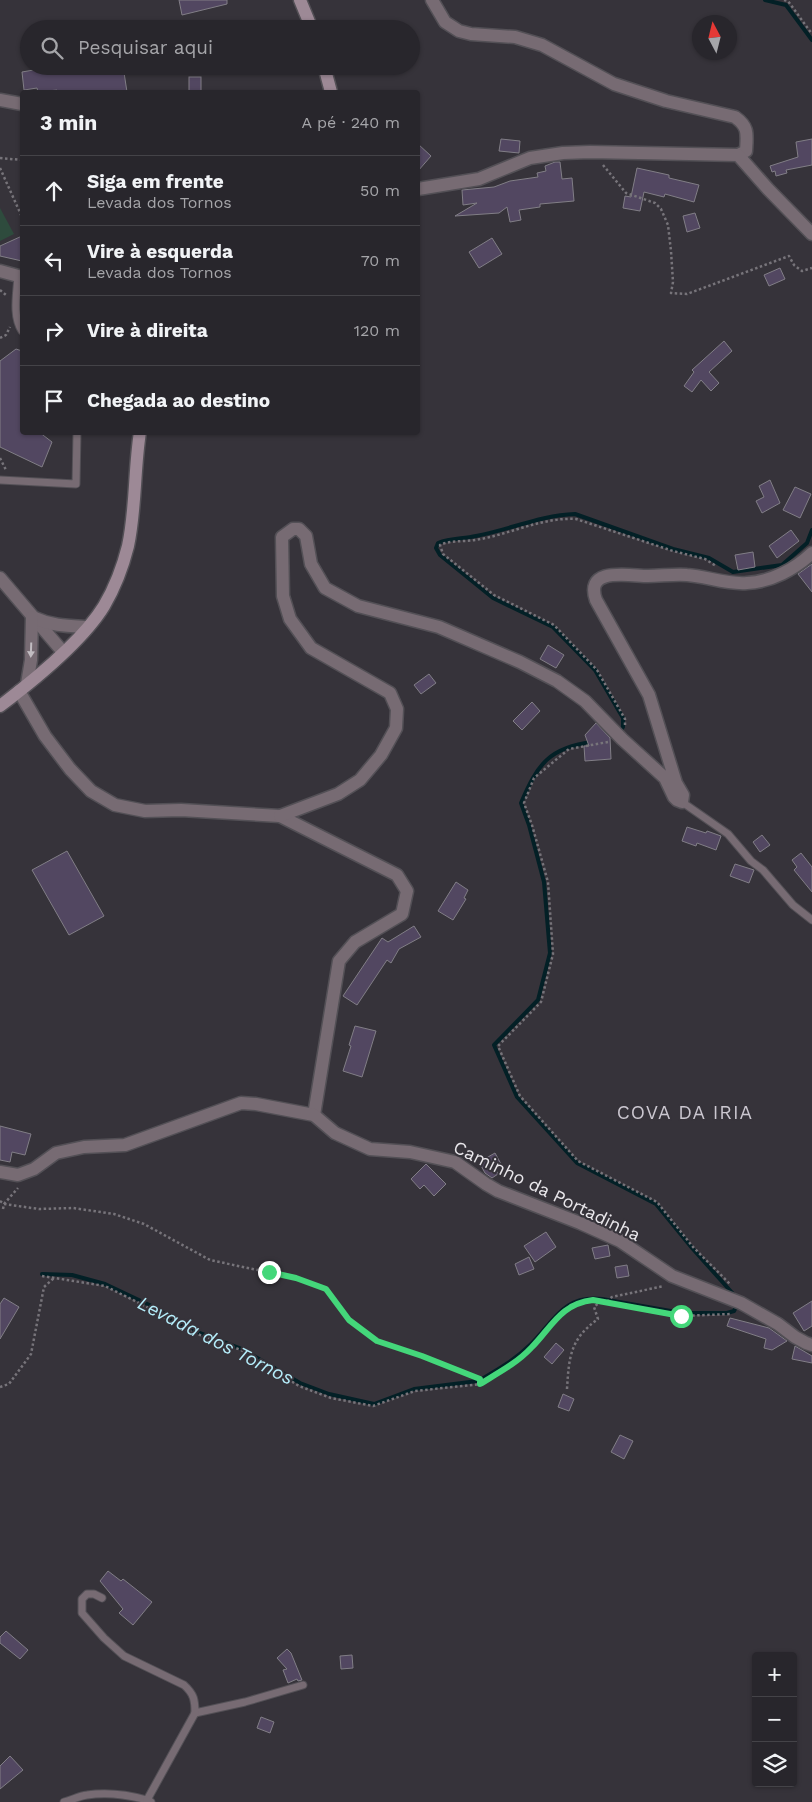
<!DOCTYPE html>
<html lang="pt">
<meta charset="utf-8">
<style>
body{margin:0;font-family:"Work Sans",sans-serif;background:#302e34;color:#f1f3f6}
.controls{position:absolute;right:15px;bottom:15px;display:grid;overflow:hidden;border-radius:5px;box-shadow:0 1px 4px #0004}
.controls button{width:45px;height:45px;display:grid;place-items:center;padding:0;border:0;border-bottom:1px solid #444348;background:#28262c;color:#f1f3f6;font:25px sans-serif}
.compass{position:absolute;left:692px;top:15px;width:45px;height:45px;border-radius:50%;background:#28262c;box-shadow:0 1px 4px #0004;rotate:353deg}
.stop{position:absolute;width:15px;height:15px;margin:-11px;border:4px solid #44d77a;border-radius:50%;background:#fff}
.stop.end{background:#44d77a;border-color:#fff;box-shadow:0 1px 5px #0008}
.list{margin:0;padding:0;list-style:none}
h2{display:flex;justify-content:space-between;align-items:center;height:65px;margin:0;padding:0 20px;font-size:21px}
h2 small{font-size:16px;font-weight:400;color:#a5a5a9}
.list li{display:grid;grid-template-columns:32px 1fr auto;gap:15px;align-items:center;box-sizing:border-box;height:70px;padding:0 20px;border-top:1px solid #444348}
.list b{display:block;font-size:19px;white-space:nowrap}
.list p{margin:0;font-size:16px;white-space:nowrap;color:#a5a5a9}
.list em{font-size:16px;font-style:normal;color:#a5a5a9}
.icon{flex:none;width:28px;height:28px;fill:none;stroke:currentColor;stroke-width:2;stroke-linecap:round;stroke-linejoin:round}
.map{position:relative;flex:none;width:812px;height:1802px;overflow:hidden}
.search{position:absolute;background:#28262c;box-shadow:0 1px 4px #0004;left:20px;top:20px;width:400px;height:55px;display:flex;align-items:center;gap:12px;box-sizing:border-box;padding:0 18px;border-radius:28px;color:#a5a5a9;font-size:19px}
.panel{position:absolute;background:#28262c;box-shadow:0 1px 4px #0004;left:20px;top:90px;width:400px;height:345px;border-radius:5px}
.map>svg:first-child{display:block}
</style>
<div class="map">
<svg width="812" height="1802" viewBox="0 0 812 1802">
<rect width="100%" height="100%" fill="#36333a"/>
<path fill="#2e4b3d" d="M 0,208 L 14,234 L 0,241 Z"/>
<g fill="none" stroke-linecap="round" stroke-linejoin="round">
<g stroke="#032026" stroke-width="4">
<path d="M 765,0 L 786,5 L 812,40"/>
<path d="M 621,730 L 623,727 L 623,718 L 595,670 L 553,627 L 493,598 L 440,555 L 436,548 L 438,543 C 451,538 463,539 476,536 C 509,530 541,515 575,514 L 673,549 L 709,558 L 733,572 L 782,565 L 807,543 L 812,530"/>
<path d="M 593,742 C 549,747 537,765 521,803 L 529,825 L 544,882 L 550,953 L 538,1000 L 494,1045 L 517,1097 L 577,1163 L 656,1204 L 692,1248 L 735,1296"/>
<path d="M 42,1274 L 72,1275 L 105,1284 L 160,1310 L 174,1323 L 242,1349 L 300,1383 L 329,1394 L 374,1404 L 414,1389 L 478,1381"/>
<path d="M 482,1379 C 499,1369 516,1359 530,1345 C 553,1323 563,1294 602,1299 L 682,1313 L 727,1313 L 734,1311 L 736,1307"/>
</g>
</g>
<g fill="#524761" stroke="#817e86">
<path d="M 179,0 L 227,0 L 227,4 L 182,15 Z"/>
<path d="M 56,66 L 123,66 L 127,92 L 57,92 L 57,90 L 38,92 L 37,88 L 24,90 L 22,72 Z"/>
<rect x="189" y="77" width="12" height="15"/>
<path d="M 501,139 L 520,141 L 519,153 L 499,151 Z"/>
<path d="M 812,139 L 812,165 L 786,170 L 787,173 L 776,176 L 775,171 L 772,172 L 770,166 L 798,157 L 796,142 Z"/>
<path d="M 418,144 L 431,156 L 418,171 Z"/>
<path d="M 555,162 L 560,162 L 562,179 L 572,178 L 574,201 L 540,204 L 540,207 L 519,210 L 521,220 L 510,222 L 507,207 L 499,213 L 455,216 L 477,203 L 463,205 L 462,190 L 494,187 L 510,181 L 538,177 L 537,173 L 546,171 L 545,166 Z"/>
<path d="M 637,168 L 669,175 L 669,178 L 699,185 L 694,202 L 665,194 L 664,197 L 644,192 L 640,211 L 623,208 L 625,196 L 631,197 Z"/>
<path d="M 695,213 L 700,228 L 687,232 L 683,216 Z"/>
<path d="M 22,236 L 22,261 L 0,256 L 0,246 Z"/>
<path d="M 492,238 L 502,254 L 479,268 L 469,252 Z"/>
<path d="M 780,268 L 785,279 L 769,286 L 764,275 Z"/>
<path d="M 724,341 L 732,351 L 709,372 L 719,383 L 711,391 L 701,380 L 692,392 L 684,386 L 694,372 L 692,370 Z"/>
<path d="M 16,349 L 22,351 L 22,432 L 39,432 L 52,442 L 42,467 L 0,447 L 0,361 Z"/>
<path d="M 770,480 L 780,503 L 762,513 L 756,501 L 764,497 L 759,486 Z"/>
<path d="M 795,487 L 811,494 L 800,518 L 783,510 Z"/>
<path d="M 791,530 L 799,541 L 777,558 L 769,546 Z"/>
<path d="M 753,552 L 755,567 L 738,570 L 735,555 Z"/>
<path d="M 812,564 L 812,592 L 798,574 Z"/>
<path d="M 548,645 L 564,655 L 556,668 L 540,659 Z"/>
<path d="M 429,674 L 436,683 L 421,694 L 414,685 Z"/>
<path d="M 532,702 L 540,711 L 522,730 L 513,721 Z"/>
<path d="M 596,723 L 610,738 L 611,759 L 585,761 L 584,746 L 589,746 L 585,735 Z"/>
<path d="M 687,827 L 706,833 L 707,831 L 721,836 L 716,850 L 697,843 L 696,846 L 682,841 Z"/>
<path d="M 762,835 L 770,845 L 760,852 L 753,842 Z"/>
<path d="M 67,851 L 104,916 L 69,935 L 32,870 Z"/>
<path d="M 801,853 L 812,867 L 812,892 L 794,870 L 797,867 L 792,860 Z"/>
<path d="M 735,864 L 754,870 L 749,883 L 730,876 Z"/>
<path d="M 456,882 L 468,890 L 464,898 L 466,899 L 453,920 L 438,911 Z"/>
<path d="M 414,926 L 421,937 L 399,949 L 391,963 L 387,960 L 357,1005 L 343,996 L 382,938 L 388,942 Z"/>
<path d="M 355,1026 L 376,1031 L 362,1077 L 343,1071 L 351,1046 L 349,1045 Z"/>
<path d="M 0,1126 L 31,1134 L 25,1155 L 12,1152 L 10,1162 L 0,1160 Z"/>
<path d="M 495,1153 L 501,1164 L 495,1168 L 498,1174 L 492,1178 L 485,1173 L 479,1162 Z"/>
<path d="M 426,1164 L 446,1184 L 434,1196 L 424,1185 L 420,1189 L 411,1179 Z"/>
<path d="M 546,1232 L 556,1247 L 535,1262 L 524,1246 Z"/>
<path d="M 608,1245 L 610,1256 L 595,1259 L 592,1248 Z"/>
<path d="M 529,1257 L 534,1269 L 519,1275 L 515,1264 Z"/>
<path d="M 627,1265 L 629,1276 L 617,1278 L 615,1267 Z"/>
<path d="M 4,1298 L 19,1307 L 0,1339 L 0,1304 Z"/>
<path d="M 812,1301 L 812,1326 L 804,1331 L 793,1313 Z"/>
<path d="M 730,1318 L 769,1328 L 787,1341 L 772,1350 L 764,1348 L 766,1339 L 727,1326 Z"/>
<path d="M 556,1343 L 564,1350 L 552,1364 L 544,1357 Z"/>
<path d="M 795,1346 L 812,1356 L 812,1363 L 792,1359 Z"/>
<path d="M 563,1394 L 574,1399 L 569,1411 L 558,1407 Z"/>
<path d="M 620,1435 L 633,1441 L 624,1459 L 611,1452 Z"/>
<path d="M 108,1571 L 121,1581 L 123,1579 L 152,1602 L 133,1625 L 119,1613 L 123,1609 L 100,1581 Z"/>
<path d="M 6,1631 L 28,1650 L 20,1659 L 0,1643 L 0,1637 Z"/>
<path d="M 287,1649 L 291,1653 L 302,1680 L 298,1681 L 297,1679 L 288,1683 L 283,1670 L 287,1669 L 277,1658 Z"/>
<path d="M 352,1655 L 353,1668 L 341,1669 L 340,1656 Z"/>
<path d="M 261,1717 L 274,1722 L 270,1733 L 257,1728 Z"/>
<path d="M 10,1756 L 23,1770 L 0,1789 L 0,1766 Z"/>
</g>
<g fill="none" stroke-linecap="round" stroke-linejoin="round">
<g stroke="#535056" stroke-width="9">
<g id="lane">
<path d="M 18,276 C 17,293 12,316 22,331"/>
<path d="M 0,480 L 76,484 L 77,432"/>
<path d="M 682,802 L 728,834 L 751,861 L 763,870 L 793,905 L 812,920"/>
<path d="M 102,1598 L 94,1594 L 87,1594 L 82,1599 L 82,1613 L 104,1638 L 124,1656 L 184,1685 C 194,1694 195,1700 195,1713 L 245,1702 L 303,1685"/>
<path d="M 64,1802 C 72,1800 79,1796 87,1795 C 106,1792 129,1795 147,1800"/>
<path d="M 151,1802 L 147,1800 L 195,1713"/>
</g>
</g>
<g stroke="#535056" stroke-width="15">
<g id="street">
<path d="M 432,0 L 445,22 L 459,31 L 471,34 L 515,37 L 542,45 L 614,84 L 666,101 L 735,117 C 749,127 747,134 746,151 L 738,155"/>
<path d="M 0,100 L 22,104"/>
<path d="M 418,189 L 479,179 L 530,158 L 563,153 L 590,152 L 738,155 L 768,189 L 812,234"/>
<path d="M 0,271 L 22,277"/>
<path d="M 0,578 L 63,652"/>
<path d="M 35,618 C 52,626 68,626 87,627"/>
<path d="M 27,684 L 31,660 L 32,617"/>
<path d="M 19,691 L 45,736 L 70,769 L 91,791 L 115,805 L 145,811 L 181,810 L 280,816 L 397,875 L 407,891 L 402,914 L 355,942 L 339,961 L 314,1115"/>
<path d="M 280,816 L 338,794 L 360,780 L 381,755 L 396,728 L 397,709 L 390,693 L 311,648 L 290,619 L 283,596 L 282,537 L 293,529 L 299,529 L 306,536 L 311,564 L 325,588 L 358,606 L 439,627 L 520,662 L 557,681 L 585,701 L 622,739 L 665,778 L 674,797 L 677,800 L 682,802 L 683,795 L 676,783 L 649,695 L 596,600 C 584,566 630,576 648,576 C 661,576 674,574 687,575 C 706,576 727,585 747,583 C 771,582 795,569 812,553"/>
<path d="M 0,1172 L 18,1175 L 34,1169 L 56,1153 L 84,1147 L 125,1145 L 241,1103 L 256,1104 L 314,1115 L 335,1133 L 370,1149 L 410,1152 L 455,1162 L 486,1184 L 498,1191 L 580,1223 L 620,1241 L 672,1276 L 741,1303 L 778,1324 L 795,1337 L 806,1343 L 812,1345"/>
</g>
</g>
<g stroke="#535056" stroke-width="15">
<g id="secondary">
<path d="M 300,0 L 312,29"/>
<path d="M 324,66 L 331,92"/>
<path d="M 0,706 C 33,681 82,642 104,606 C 114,589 123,566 128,546 C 136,509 134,470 140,432"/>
</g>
</g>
<g stroke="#77747a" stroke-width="2.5" stroke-dasharray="2.5 2.5" stroke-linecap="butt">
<path d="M 784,0 L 788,1 L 812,34"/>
<path d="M 0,158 L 22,160"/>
<path d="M 603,165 L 626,193 L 655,203 L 661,209 L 668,225 L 671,251 L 673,282 L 671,293 L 687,294 L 789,256 L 794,265 L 802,271 L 812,268"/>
<path d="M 0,168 L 22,217"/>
<path d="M 0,290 L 6,295"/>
<path d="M 0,338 L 6,335 L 10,327"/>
<path d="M 0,458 L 6,470"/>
<path d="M 625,725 L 625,719 L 597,670 L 554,625 L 494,595 L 443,554 L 440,545 C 451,540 463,542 475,540 C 509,535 541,517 576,519 L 673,551 L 705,559 L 716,566"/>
<path d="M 608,742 L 569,749 L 534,778 L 524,803 L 532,825 L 548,882 L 553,954 L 541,1002 L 498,1046 L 520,1096 L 578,1161 L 657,1202 L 693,1247 L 730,1284"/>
<path d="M 0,1201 L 4,1204 L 39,1209 L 73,1208 L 114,1214 L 144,1224 L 210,1260 L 295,1278 L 326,1289 L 349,1319 L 377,1341 L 422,1356 L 480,1379 L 481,1384"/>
<path d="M 3,1209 L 4,1204 L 18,1188"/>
<path d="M 42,1276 L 105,1286 L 157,1312 L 173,1325 L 241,1350 L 299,1386 L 331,1398 L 373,1406 L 415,1391 L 481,1384 L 505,1369 L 530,1349 L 559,1315 L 571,1305 L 593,1300 L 681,1316 L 731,1314"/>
<path d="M 608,1302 L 609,1299 L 612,1297 L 664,1286"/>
<path d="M 0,1387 L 9,1384 L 31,1354 L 44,1287 L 54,1278"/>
<path d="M 567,1389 C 569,1357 570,1339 598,1319 L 594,1307 L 600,1302"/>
</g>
<use href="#lane" stroke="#776b73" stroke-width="7"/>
<use href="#street" stroke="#776b73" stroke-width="12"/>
<use href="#secondary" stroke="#9d8996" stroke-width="12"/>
</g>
<defs><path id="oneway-solid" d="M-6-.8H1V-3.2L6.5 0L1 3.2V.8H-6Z" transform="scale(1.25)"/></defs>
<use fill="#c1bcc1" href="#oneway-solid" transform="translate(31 650) rotate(92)"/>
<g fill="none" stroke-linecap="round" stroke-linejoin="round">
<path stroke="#44d77a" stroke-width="6" d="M 269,1272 L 296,1278 L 326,1289 L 349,1320 L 377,1341 L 422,1356 L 480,1379 L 480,1384 C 498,1373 517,1363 531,1348 C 552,1327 560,1304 593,1300 L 681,1316"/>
</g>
<g text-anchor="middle" stroke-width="4" stroke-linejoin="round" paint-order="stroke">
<g font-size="18" fill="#e9e7eb" stroke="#36333a">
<text transform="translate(547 1191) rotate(26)" y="6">Caminho da Portadinha</text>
</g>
<g font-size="19" letter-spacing="1" fill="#cbc7d0" stroke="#36333a">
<text x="685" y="1119">COVA DA IRIA</text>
</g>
<g font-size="19" font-style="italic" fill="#b5edfa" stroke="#36333a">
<text transform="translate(216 1340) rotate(27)" y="7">Levada dos Tornos</text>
</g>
</g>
</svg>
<div class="controls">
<button>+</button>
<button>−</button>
<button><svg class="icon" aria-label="layers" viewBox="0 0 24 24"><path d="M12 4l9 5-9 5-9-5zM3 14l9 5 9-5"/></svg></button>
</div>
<svg class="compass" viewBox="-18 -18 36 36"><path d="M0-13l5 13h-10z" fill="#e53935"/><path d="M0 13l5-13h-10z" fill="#a5a5a9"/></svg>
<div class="stop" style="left:681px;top:1316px"></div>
<div class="stop end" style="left:269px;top:1272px"></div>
<div class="search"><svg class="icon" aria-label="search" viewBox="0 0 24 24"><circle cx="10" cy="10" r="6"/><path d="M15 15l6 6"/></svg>Pesquisar aqui</div>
<section class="panel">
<h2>3 min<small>A pé · 240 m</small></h2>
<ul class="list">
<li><svg class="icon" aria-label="ahead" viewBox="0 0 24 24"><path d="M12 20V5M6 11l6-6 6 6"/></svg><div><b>Siga em frente</b><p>Levada dos Tornos</p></div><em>50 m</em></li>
<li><svg class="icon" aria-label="left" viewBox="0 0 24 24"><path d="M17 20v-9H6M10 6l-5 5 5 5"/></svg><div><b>Vire à esquerda</b><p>Levada dos Tornos</p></div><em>70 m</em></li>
<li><svg class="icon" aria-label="right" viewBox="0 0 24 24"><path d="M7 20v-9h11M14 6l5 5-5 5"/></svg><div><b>Vire à direita</b></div><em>120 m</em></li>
<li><svg class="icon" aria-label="arrive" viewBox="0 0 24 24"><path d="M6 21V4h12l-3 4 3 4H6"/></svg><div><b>Chegada ao destino</b></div></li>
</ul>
</section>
</div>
